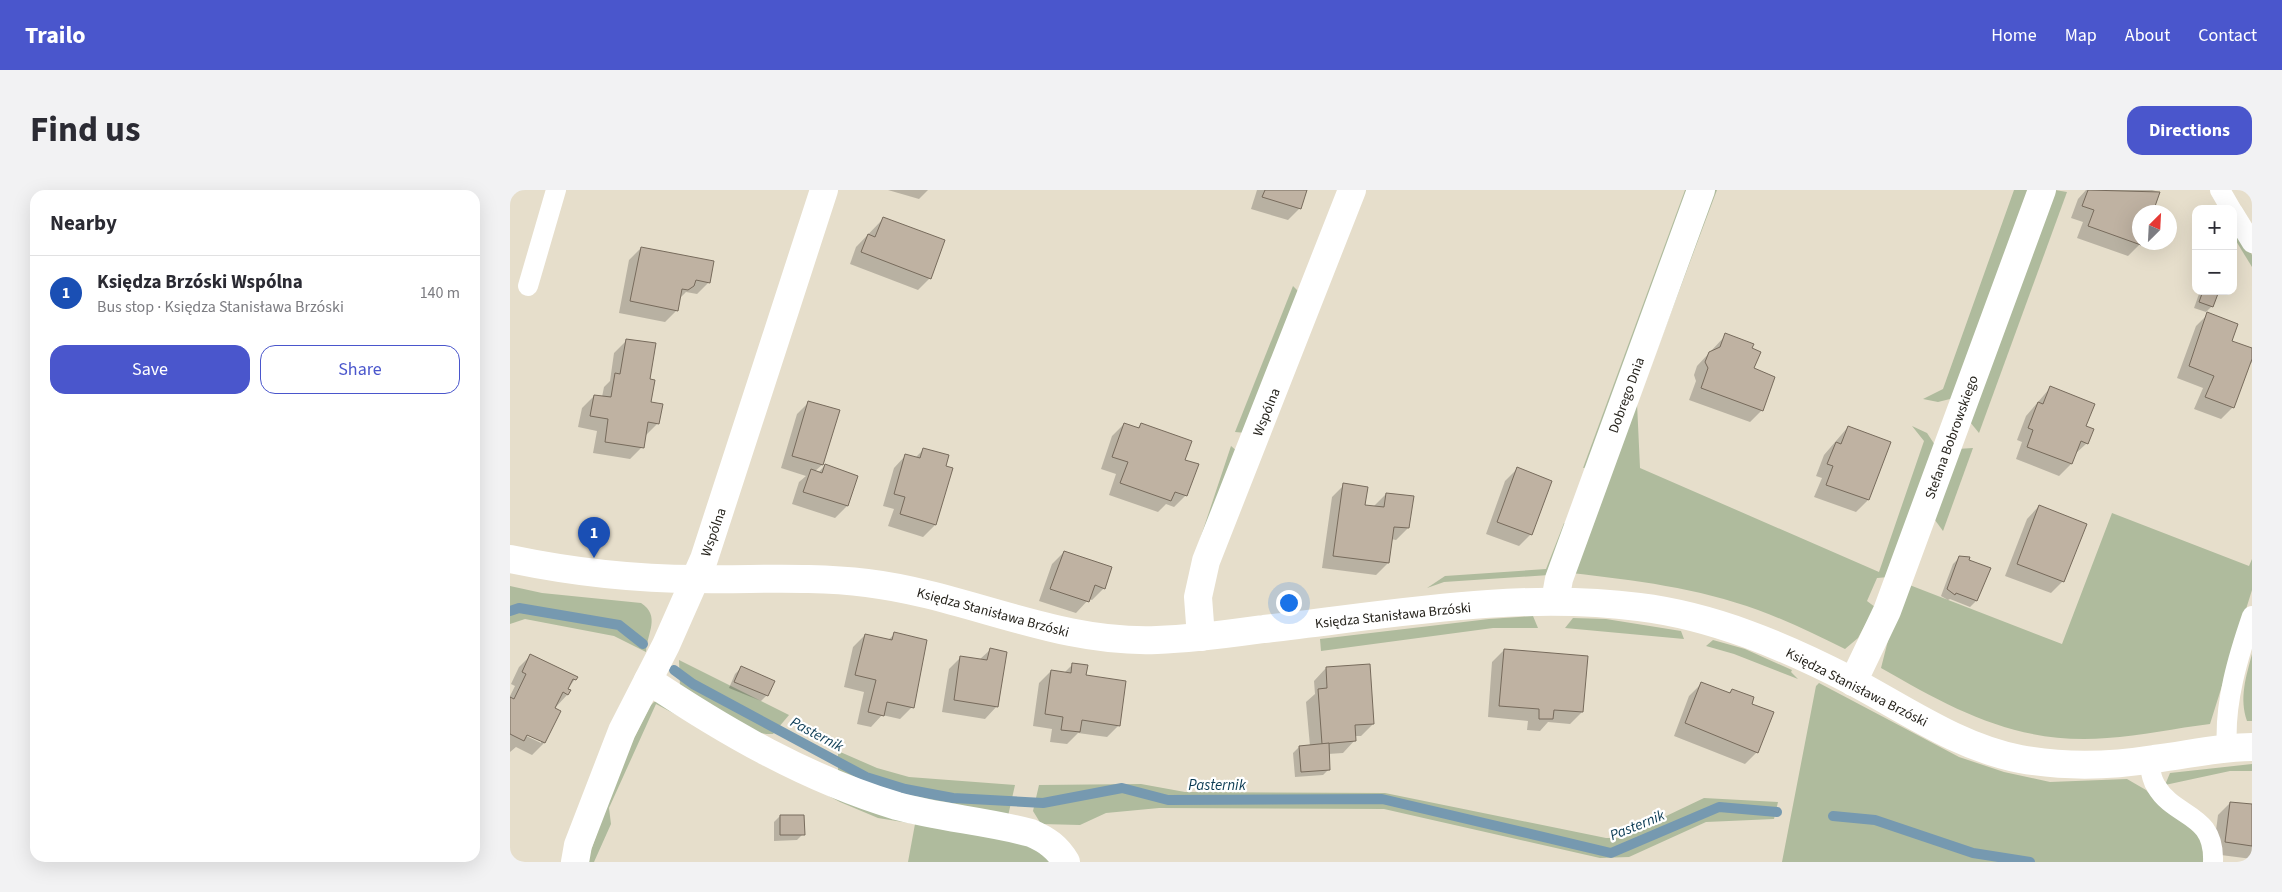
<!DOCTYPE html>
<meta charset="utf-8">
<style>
body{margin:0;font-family:"Source Sans 3",sans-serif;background:#f2f2f3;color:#2b2b33}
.controls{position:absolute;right:15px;top:15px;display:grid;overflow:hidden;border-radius:10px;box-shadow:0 5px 20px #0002}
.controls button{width:45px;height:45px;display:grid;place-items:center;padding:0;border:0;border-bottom:1px solid #e1e1e2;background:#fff;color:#2b2b33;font:25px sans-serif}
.compass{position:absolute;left:1622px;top:15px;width:45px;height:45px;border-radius:50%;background:#fff;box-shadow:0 5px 20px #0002;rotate:24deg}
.you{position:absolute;left:778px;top:412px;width:18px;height:18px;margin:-12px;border:4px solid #fff;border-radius:50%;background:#1a73e8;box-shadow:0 0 0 8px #1a73e833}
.badge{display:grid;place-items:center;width:32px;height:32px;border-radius:50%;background:#4a56cc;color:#fff;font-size:16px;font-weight:700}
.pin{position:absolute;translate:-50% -41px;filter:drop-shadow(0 1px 2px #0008)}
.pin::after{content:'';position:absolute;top:26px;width:18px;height:15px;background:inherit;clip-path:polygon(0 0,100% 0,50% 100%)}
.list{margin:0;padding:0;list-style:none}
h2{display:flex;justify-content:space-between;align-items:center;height:65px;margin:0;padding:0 20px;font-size:21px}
h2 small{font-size:16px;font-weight:400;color:#7c7c81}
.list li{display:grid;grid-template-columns:32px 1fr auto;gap:15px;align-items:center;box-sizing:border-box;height:75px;padding:0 20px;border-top:1px solid #e1e1e2}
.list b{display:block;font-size:19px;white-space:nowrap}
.list p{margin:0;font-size:16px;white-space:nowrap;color:#7c7c81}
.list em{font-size:16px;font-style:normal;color:#7c7c81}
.actions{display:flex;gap:10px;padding:15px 20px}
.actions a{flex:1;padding:11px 0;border:1px solid #4a56cc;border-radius:15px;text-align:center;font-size:18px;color:#4a56cc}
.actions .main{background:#4a56cc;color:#fff}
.map{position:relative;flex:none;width:1742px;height:672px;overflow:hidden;border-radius:15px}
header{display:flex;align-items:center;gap:30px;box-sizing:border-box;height:70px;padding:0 25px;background:#4a56cc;color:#fff}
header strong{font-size:24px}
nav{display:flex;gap:28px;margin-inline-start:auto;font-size:18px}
.intro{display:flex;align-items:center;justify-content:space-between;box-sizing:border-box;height:120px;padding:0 30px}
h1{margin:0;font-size:35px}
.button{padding:12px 22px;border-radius:15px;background:#4a56cc;color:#fff;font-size:18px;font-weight:700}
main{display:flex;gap:30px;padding:0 30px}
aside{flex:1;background:#fff;border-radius:15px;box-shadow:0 5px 20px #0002}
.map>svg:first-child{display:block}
</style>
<header>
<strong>Trailo</strong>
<nav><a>Home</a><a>Map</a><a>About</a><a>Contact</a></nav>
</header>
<div class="intro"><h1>Find us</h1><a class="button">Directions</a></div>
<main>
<aside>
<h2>Nearby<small></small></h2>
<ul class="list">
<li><span class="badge" style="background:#1a4fb4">1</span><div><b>Księdza Brzóski Wspólna</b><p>Bus stop · Księdza Stanisława Brzóski</p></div><em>140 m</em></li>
</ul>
<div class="actions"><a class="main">Save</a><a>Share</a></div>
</aside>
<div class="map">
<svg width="1742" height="672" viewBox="0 0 1742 672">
<rect width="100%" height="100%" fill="#e6decb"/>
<g fill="#afbb9d">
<path d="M 1175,0 L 1182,0 L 1082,277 L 1073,278 Z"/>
<path d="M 1199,0 L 1207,0 L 1127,213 L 1130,278 L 1369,382 L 1414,251 L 1402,236 L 1417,243 L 1427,258 L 1379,387 L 1367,388 L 1357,411 L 1365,417 L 1348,448 L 1335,459 C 1306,445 1278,431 1248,420 C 1188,398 1124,390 1061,383 Z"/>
<path d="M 1504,0 L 1522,0 L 1444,208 L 1428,212 L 1413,209 L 1433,199 Z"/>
<path d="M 1545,0 L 1557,2 L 1469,243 L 1460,232 Z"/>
<path d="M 1723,34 L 1742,65 L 1742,77 L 1723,46 Z"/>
<path d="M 783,96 L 791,104 L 736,243 L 725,242 Z"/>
<path d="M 721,256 L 728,262 L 683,370 Z"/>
<path d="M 1463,258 L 1433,341 L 1422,326 L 1447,259 Z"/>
<path d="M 1602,323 L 1739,376 L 1742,369 L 1742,400 L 1700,534 C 1666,538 1631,546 1597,548 C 1508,555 1446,521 1371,478 L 1384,427 L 1397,394 L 1552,454 Z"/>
<path d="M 1054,333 L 1060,335 L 1039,385 L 934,392 L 917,398 L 935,386 L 1036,379 Z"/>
<path d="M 0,396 L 32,403 L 131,413 C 151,426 137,443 136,462 L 104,446 L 15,429 L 0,434 Z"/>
<path d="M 1023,426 L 1028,438 L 983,438 L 811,461 L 810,449 L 979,429 Z"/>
<path d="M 1063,428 L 1096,429 L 1171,441 L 1174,449 L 1055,438 Z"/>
<path d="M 1203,450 L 1235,459 L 1282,480 L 1281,482 L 1288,489 L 1224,464 L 1196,456 Z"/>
<path d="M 1742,464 L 1742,531 L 1737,531 C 1729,508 1736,487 1742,464 Z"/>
<path d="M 169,470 L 279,525 L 263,544 C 234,546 193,512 170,496 Z"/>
<path d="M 1309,493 L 1449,567 L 1494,582 L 1540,592 L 1617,589 L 1636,600 L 1660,624 L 1691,644 L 1702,672 L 1272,672 L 1306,496 Z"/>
<path d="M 149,511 L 208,544 L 514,651 L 542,672 L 398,672 L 405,634 L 368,628 L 330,612 L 146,514 L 99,618 L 101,634 L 84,672 L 77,672 L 110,576 L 140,516 L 144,512 Z"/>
<path d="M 328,561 L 367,578 L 399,587 L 505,595 L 498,626 L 416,615 L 328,585 Z"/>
<path d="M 1742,574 L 1742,581 L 1720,581 L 1655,595 L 1660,583 Z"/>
<path d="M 631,594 L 675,602 L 875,603 L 1096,648 L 1110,648 L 1194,608 L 1268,612 L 1264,629 L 1196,632 L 1119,667 L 1090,668 L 874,619 L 649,618 L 596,623 L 570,635 L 531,634 L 523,621 L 529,595 Z"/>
</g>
<g fill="#0003" fill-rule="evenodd">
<path d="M 378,0 L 418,0 L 409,9 Z"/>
<path d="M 747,0 L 796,0 L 790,18 L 778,30 L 741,19 Z"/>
<path d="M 1576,0 L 1642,0 L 1649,2 L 1641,22 L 1630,22 L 1630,54 L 1618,66 L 1567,48 L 1573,32 L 1561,28 L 1568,9 Z"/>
<path d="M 373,29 L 420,88 L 408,100 L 340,74 L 346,57 Z"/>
<path d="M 131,58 L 199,92 L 187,104 L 176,102 L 169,109 L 167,120 L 155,132 L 109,123 L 119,70 Z"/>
<path d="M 1690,101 L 1708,101 L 1702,116 L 1696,122 L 1684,118 Z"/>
<path d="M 1698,124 L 1720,152 L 1742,160 L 1742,172 L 1738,177 L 1723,217 L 1711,229 L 1684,219 L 1693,198 L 1667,188 L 1686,136 Z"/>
<path d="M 1216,145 L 1240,159 L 1242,179 L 1252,220 L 1240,232 L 1179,210 L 1186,191 L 1184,185 L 1187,176 Z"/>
<path d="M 116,151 L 138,190 L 140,213 L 148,233 L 136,245 L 132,257 L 120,269 L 83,263 L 87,241 L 68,237 L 72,218 L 84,206 L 92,207 L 94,197 L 100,191 L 104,163 Z"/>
<path d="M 1540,198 L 1575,237 L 1577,253 L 1564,265 L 1561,274 L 1549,286 L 1506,269 L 1512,252 L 1507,250 L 1516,226 Z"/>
<path d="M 299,212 L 312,275 L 305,281 L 308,283 L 315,275 L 337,316 L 325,328 L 282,314 L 289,292 L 296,286 L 271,278 L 287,224 Z"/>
<path d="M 614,234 L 627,239 L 631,234 L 674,271 L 676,305 L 664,317 L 656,314 L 648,322 L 599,305 L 606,284 L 591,279 L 602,246 Z"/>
<path d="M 1338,237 L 1358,310 L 1346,322 L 1304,307 L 1312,288 L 1306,286 L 1314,265 Z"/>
<path d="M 414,259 L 434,277 L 441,279 L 425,335 L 413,347 L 378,336 L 384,319 L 373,316 L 384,278 L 396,265 L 405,268 Z"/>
<path d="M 1007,279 L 1021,344 L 1009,356 L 976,344 L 995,291 Z"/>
<path d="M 834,295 L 854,316 L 864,316 L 876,304 L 898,338 L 886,350 L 881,349 L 878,373 L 866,385 L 812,378 L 822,307 Z"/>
<path d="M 1529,316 L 1553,391 L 1541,403 L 1495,386 L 1517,329 Z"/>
<path d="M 554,362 L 594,398 L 582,410 L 579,409 L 566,423 L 529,411 L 542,374 Z"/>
<path d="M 1450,367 L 1457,371 L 1466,411 L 1460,417 L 1440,409 L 1438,410 L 1431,406 L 1443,374 Z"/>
<path d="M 385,444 L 402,517 L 390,529 L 372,525 L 361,537 L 347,534 L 354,502 L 334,497 L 343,457 L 355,445 L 378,450 Z"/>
<path d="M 480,460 L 487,516 L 475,529 L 432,522 L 439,479 L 451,467 L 469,470 Z"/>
<path d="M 994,460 L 1072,522 L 1060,534 L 1038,532 L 1030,541 L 1017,540 L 1018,531 L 978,527 L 982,472 Z"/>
<path d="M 21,465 L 65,489 L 57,500 L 59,501 L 57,505 L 44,519 L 49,521 L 34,553 L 22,565 L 6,557 L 0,562 L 0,506 L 5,496 L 1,494 L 9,477 ZM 12,541 L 31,550 L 31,553 L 10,543 Z"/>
<path d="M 563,474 L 575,486 L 609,535 L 597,547 L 568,543 L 557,554 L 540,552 L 542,539 L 523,536 L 529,493 L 541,481 L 554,483 Z"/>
<path d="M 231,478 L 257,505 L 251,511 L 219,498 L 225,484 Z"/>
<path d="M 816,478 L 863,534 L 851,546 L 844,546 L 845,550 L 833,563 L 818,564 L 819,579 L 813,585 L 785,587 L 783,563 L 789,557 L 800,556 L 796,512 L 805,504 L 804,491 Z"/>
<path d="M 1191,494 L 1218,504 L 1222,500 L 1240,514 L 1247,562 L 1235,574 L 1164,546 L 1179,506 Z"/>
<path d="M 1720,613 L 1742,616 L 1742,669 L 1703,664 L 1708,625 Z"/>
<path d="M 270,626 L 293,644 L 287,650 L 264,651 L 264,632 Z"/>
</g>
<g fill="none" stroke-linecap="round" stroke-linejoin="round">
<g stroke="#7699b0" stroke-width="10">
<path d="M 0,421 L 9,418 L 109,435 L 133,454"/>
<path d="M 164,480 L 183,494 L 356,587 L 395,599 L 443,608 L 533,613 L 612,598 L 658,610 L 872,609 L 1101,663 L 1209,617 L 1267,622"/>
<path d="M 1323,626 L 1365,630 L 1463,663 L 1520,672"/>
</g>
</g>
<g fill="#bfb2a2" stroke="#776b5c">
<path d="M 755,0 L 797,0 L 791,19 L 752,7 Z"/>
<path d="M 1578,0 L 1650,2 L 1643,22 L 1630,22 L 1631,55 L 1578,36 L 1584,20 L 1572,16 Z"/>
<path d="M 373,27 L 435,50 L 421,89 L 351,62 L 358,44 L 365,47 Z"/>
<path d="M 131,57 L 204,71 L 200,93 L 186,90 L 184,96 L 178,100 L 172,99 L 168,121 L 120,111 Z"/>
<path d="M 1693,101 L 1709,101 L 1703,117 L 1689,112 Z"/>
<path d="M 1697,122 L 1728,134 L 1722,151 L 1742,158 L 1742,169 L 1724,218 L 1695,207 L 1704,186 L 1679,176 Z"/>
<path d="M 1215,143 L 1244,154 L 1242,158 L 1251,162 L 1244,178 L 1265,187 L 1253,221 L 1191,198 L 1198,178 L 1195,172 L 1199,162 L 1210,157 Z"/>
<path d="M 116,149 L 146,153 L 140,189 L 145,190 L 141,212 L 153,214 L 149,234 L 138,232 L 134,258 L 95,252 L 98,229 L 80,226 L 84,205 L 101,207 L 105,183 L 110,184 Z"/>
<path d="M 1540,196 L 1585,214 L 1576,236 L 1584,239 L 1578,254 L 1571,251 L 1562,274 L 1517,257 L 1523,240 L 1518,238 L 1528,212 L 1533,214 Z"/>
<path d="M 298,211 L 330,220 L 313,275 L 282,266 Z"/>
<path d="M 614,233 L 629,238 L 631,233 L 682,251 L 675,270 L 689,274 L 677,306 L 665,302 L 661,311 L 610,293 L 618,272 L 602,267 Z"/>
<path d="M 1338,236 L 1381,252 L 1359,310 L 1316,295 L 1323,276 L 1317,274 L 1326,252 L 1331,254 Z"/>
<path d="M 413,258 L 439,265 L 436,276 L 443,278 L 426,335 L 390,324 L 395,307 L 384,304 L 395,264 L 410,268 Z"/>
<path d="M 315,274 L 348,286 L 338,316 L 293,302 L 301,279 L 312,283 Z"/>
<path d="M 1007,277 L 1042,291 L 1022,345 L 987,332 Z"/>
<path d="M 833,293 L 858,297 L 855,315 L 874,317 L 876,303 L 904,306 L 899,338 L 884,337 L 879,373 L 823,366 Z"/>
<path d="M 1529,315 L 1577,334 L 1554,392 L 1507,374 Z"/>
<path d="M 554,361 L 602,377 L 595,399 L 585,395 L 579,412 L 540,399 Z"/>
<path d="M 1449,366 L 1460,367 L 1459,370 L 1481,378 L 1467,411 L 1446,403 L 1445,405 L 1437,399 Z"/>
<path d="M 384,442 L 417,450 L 404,518 L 377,512 L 374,526 L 358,522 L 366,490 L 345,485 L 355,444 L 382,450 Z"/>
<path d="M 480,458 L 497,462 L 488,517 L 444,510 L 450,466 L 477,470 Z"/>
<path d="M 994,459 L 1078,466 L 1073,522 L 1044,520 L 1043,529 L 1029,529 L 1029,519 L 989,516 Z"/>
<path d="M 20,464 L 68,487 L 66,490 L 63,489 L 58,499 L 61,500 L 58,505 L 53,502 L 45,518 L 51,521 L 35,553 L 17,545 L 14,551 L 0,544 L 0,507 L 4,509 L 16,484 L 12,482 Z"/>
<path d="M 562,473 L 578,475 L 576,485 L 616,491 L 610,536 L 572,530 L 570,542 L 551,540 L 553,527 L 535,524 L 541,480 L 561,483 Z"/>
<path d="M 860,474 L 864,534 L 845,535 L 846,551 L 812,554 L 808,499 L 817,498 L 816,477 Z"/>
<path d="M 231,476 L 265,491 L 258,506 L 224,492 Z"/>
<path d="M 1191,492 L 1220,503 L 1222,499 L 1244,507 L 1242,514 L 1264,522 L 1248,563 L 1175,533 Z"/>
<path d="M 819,553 L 820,580 L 791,582 L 789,556 Z"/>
<path d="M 1720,612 L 1742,614 L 1742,656 L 1715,652 Z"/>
<path d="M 270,625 L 294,625 L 295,645 L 270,645 Z"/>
</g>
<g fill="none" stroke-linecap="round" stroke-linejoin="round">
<g stroke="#fff" stroke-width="20">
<path d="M 1710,0 L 1721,19"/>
<path d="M 1723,22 L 1742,53"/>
<path d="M 18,96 L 46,0"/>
<path d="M 1717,557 C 1714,513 1728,467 1742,426"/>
<path d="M 1639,570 C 1640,578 1641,589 1646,596 C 1665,629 1705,622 1703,672"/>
</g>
<g stroke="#fff" stroke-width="28">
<path d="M 1045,411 L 1049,389 L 1191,0"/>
<path d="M 691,447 L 688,407 L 696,371 L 842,0"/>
<path d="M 138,490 C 216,542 297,589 387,616 C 431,628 477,631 521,643 C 537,650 547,657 556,672"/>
<path d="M 1343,492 L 1377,421 L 1532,0"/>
<path d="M 65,672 L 68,655 L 112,541 L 156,455 L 194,369 L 314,0"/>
</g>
<path stroke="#fff" stroke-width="28" d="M 0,369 C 62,382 123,389 187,389 C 243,390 301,386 357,393 C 456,405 546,454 647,450 C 683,449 718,444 754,439 C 878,425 1005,401 1129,417 C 1203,426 1274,456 1340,490 C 1395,519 1448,557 1510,569 C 1554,577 1600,576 1644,569 C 1677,565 1709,557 1742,557"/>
</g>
<g text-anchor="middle" stroke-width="4.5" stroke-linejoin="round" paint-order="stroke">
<g font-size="14" fill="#221f18" stroke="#fff">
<text transform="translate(1116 205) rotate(-70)" y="5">Dobrego Dnia</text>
<text transform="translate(756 222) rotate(-68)" y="5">Wspólna</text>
<text transform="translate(1441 247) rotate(-70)" y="5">Stefana Bobrowskiego</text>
<text transform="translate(203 342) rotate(-71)" y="5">Wspólna</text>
<text transform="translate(483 422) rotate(15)" y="5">Księdza Stanisława Brzóski</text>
<text transform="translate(883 425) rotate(-6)" y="5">Księdza Stanisława Brzóski</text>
<text transform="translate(1347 497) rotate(27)" y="5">Księdza Stanisława Brzóski</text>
</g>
<g font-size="15" font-style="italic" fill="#0b3b54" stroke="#fff">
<text transform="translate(307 544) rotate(28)" y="5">Pasternik</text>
<text x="707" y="600">Pasternik</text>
<text transform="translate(1127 635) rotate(-22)" y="5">Pasternik</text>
</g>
</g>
</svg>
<div class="controls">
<button>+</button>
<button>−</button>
</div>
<svg class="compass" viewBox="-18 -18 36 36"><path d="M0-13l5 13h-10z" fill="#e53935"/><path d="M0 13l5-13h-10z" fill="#7c7c81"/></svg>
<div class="you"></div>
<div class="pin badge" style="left:84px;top:368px;background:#1a4fb4">1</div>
</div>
</main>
